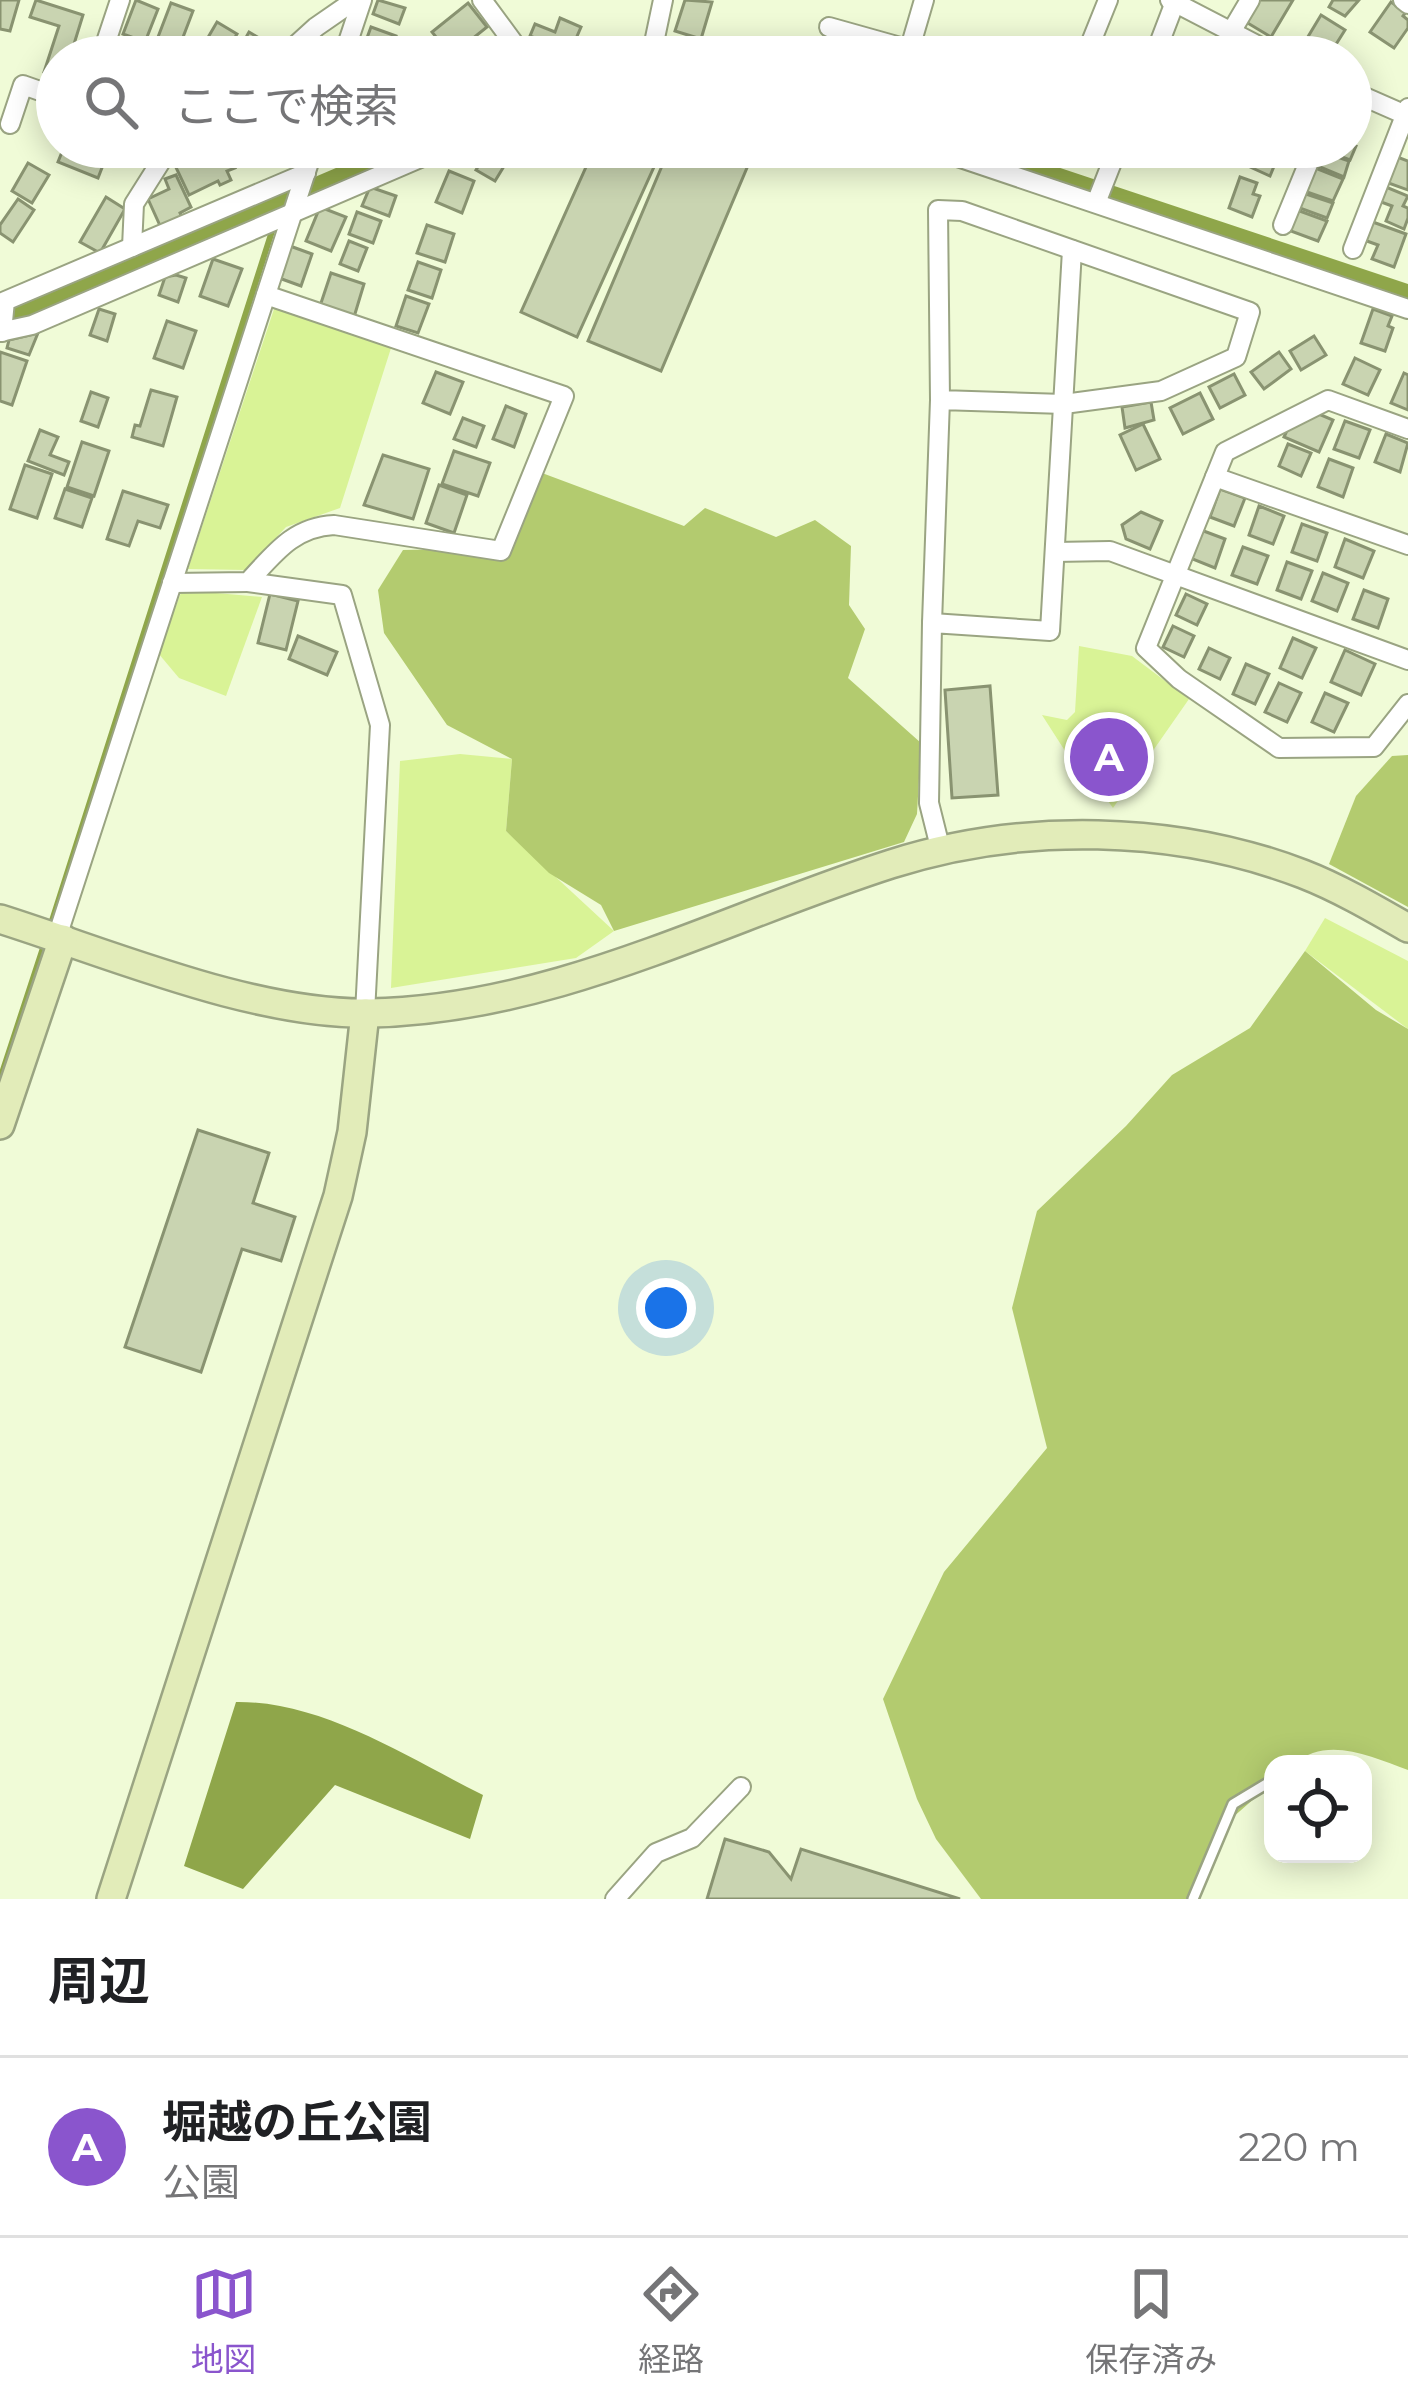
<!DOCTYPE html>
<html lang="ja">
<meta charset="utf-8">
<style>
body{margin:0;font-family:Montserrat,"Noto Sans JP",sans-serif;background:#f6f6f6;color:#202124}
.controls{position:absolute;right:36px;bottom:36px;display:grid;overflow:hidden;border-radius:24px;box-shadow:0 6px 30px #0003}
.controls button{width:108px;height:108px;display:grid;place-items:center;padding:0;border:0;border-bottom:3px solid #e0e0e0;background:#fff;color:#202124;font:60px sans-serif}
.you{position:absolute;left:666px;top:1308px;width:42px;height:42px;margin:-30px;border:9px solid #fff;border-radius:50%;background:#1a73e8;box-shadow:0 0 0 18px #1a73e833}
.badge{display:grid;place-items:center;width:78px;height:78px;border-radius:50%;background:#8a55cd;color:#fff;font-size:39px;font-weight:700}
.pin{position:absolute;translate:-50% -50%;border:6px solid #fff;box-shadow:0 3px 12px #0006}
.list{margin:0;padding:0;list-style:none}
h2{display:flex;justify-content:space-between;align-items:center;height:156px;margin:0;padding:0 48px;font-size:51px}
h2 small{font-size:39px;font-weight:400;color:#757577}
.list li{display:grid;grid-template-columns:78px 1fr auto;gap:36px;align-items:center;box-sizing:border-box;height:180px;padding:0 48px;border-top:3px solid #e0e0e0}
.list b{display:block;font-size:45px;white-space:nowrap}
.list p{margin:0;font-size:39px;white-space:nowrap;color:#757577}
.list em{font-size:39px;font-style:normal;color:#757577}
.icon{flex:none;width:66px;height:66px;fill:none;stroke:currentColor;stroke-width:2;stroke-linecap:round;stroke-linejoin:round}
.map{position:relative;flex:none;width:1408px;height:1899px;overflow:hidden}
.search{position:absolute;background:#fff;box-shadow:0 6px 30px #0003;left:36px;right:36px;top:36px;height:132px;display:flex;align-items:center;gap:30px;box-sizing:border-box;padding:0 42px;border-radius:66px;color:#757577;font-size:45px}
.sheet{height:336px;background:#fff}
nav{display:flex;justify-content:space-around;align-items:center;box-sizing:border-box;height:168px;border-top:3px solid #e0e0e0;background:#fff;font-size:33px;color:#757577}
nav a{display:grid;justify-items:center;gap:6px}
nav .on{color:#8a55cd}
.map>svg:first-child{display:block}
</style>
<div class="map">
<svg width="1408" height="1899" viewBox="0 0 1408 1899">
<rect width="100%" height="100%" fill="#f0fbd7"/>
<g fill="#d9f396">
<path d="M 275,306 L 392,345 L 340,508 L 286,527 L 246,570 L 188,569 Z"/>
<path d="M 182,590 L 262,597 L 226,696 L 179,678 L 158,653 Z"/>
<path d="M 1079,646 L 1132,656 L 1189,699 L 1113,808 L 1108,801 L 1092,793 L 1042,715 L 1067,720 L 1075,712 Z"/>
<path d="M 460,754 L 512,759 L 506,831 L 614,931 L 576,958 L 391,988 L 400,761 Z"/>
<path d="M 1325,918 L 1408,961 L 1408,1029 L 1305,951 Z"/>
</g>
<g fill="#b3cb6f">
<path d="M 534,470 L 684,526 L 705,508 L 776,537 L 815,520 L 851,546 L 849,605 L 865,629 L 848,678 L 921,743 L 917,814 L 904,842 L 614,931 L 601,905 L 549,873 L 506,831 L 512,759 L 447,725 L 384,633 L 378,590 L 403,550 L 511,548 Z"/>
<path d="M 1408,755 L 1408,907 L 1329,864 L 1356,796 L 1392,756 Z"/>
<path d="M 1305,951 L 1376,1010 L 1408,1029 L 1408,1770 C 1372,1757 1327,1735 1294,1764 L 1273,1764 L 1273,1782 L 1224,1825 L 1193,1899 L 981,1899 L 936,1839 L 917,1799 L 883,1699 L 944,1572 L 1047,1448 L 1012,1308 L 1037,1211 L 1126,1126 L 1172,1075 L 1250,1028 Z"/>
</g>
<path fill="#8fa64a" d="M 236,1702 C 323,1701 406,1757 483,1795 L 470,1839 L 335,1785 L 243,1889 L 184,1866 Z"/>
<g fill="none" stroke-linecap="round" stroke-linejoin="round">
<g stroke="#8fa64a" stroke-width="6">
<path d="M 50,927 L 274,225"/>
<path d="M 0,1079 L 44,945"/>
</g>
<g stroke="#8fa64a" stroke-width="21">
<path d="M 964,147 L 1408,295"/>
<path d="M 0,317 L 20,314 L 412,147"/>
</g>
</g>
<g fill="#c9d4b1" stroke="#899371" stroke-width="3">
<path d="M 0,0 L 19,0 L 10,31 L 0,29 Z"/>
<path d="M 36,0 L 83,15 L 70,57 L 57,57 L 57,76 L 44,72 L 59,26 L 30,17 Z"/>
<path d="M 136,0 L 158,9 L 145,42 L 123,34 Z"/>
<path d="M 378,0 L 405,8 L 399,24 L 373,14 Z"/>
<path d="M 685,0 L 712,2 L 701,39 L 675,31 Z"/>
<path d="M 1259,0 L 1293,0 L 1271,37 L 1246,22 Z"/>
<path d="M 1333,0 L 1359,0 L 1345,16 L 1329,7 Z"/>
<path d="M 1391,2 L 1406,12 L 1403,16 L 1408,20 L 1408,28 L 1394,48 L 1370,32 Z"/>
<path d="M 171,3 L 193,11 L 180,45 L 158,37 Z"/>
<path d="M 468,3 L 487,27 L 451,56 L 432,32 Z"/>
<path d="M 1321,15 L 1345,30 L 1328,57 L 1312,57 L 1300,50 Z"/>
<path d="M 560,18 L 581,27 L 568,57 L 544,57 L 549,44 L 530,36 L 535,24 L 555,32 Z"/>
<path d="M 217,22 L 237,34 L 223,57 L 203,46 Z"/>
<path d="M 371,27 L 396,36 L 389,57 L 360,57 Z"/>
<path d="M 249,32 L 271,45 L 264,57 L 235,57 Z"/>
<path d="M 1351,101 L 1369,108 L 1364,122 L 1351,118 Z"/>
<path d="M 1351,144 L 1356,146 L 1350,160 L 1321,149 L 1351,147 Z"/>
<path d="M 64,147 L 110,147 L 98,178 L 58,162 Z"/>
<path d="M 199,147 L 209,147 L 211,152 L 225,147 L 235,168 L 227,171 L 231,180 L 220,185 L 218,181 L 189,195 L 172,159 Z"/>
<path d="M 490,147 L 502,147 L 512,153 L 495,181 L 476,170 Z"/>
<path d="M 595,147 L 663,147 L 577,337 L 521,312 Z"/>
<path d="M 670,147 L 771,147 L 765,161 L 752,156 L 661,371 L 588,341 Z"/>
<path d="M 1256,147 L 1282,147 L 1270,176 L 1248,166 Z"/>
<path d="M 1320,151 L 1349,161 L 1344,177 L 1315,165 Z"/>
<path d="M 1392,155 L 1408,161 L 1408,190 L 1383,181 Z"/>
<path d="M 28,163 L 49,175 L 32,203 L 12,191 Z"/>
<path d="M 1313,167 L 1343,179 L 1333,201 L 1304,191 Z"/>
<path d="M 449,171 L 474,181 L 462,213 L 436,202 Z"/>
<path d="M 176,175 L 191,207 L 180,213 L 183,220 L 162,230 L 148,199 L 169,189 L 165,179 Z"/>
<path d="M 1240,177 L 1257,183 L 1253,194 L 1260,196 L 1252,217 L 1229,208 Z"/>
<path d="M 1381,185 L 1408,196 L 1403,206 L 1408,208 L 1408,218 L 1404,229 L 1386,221 L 1392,206 L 1381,202 Z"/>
<path d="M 370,187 L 396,196 L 389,216 L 362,206 Z"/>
<path d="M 1303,193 L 1333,203 L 1327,218 L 1297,207 Z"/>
<path d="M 106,197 L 125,209 L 100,253 L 80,242 Z"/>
<path d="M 18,199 L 34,210 L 13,242 L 0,233 L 0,225 Z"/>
<path d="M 320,207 L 346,217 L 331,251 L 306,241 Z"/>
<path d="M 1297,210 L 1327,221 L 1318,241 L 1288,230 Z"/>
<path d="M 357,212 L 381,221 L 373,243 L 349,234 Z"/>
<path d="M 1370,221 L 1406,234 L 1394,267 L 1372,259 L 1378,245 L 1364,240 Z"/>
<path d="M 427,225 L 454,234 L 445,262 L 417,253 Z"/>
<path d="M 349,241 L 367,248 L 358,271 L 340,264 Z"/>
<path d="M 290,246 L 312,254 L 301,286 L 279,278 Z"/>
<path d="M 213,259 L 242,269 L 228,306 L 200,296 Z"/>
<path d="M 418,262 L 441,270 L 432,298 L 408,290 Z"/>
<path d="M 331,273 L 364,284 L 354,317 L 320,306 Z"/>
<path d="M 176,275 L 186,278 L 178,302 L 159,295 L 165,277 Z"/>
<path d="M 406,296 L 429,304 L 418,333 L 396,326 Z"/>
<path d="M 99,309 L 115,314 L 107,341 L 90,335 Z"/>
<path d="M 1373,309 L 1392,316 L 1388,326 L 1393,328 L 1385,351 L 1361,343 Z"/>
<path d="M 167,321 L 196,331 L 183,368 L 154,358 Z"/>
<path d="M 38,333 L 29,355 L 7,348 L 9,340 Z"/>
<path d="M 1314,336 L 1326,355 L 1301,370 L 1290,351 Z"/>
<path d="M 0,352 L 27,361 L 12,405 L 0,401 Z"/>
<path d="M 1279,352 L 1291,369 L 1264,389 L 1251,372 Z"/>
<path d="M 1355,358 L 1380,370 L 1368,395 L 1343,384 Z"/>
<path d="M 436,372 L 463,382 L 450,414 L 423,403 Z"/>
<path d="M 1404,373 L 1408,375 L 1408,410 L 1391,403 Z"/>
<path d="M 1234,374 L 1245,395 L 1220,408 L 1209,387 Z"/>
<path d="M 151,390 L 177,397 L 163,446 L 132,437 L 135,425 L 140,426 Z"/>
<path d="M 91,392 L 108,398 L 98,427 L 81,421 Z"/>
<path d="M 1200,393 L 1213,419 L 1183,434 L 1170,408 Z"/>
<path d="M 1151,402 L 1154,420 L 1125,428 L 1122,407 Z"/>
<path d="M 506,406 L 526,414 L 514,447 L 493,439 Z"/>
<path d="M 1314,412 L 1333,420 L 1319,452 L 1284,437 L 1290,424 Z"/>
<path d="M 463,418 L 484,426 L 476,447 L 454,439 Z"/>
<path d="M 1345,421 L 1370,430 L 1359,458 L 1334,449 Z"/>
<path d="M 1143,424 L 1160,459 L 1136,470 L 1120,435 Z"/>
<path d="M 40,430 L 58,437 L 50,455 L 69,462 L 64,475 L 28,461 Z"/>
<path d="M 1386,434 L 1408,443 L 1400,472 L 1375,462 Z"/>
<path d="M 82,442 L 109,451 L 94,496 L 67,487 Z"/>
<path d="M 1288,444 L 1311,453 L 1301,476 L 1279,466 Z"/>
<path d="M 454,451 L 490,463 L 478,496 L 442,484 Z"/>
<path d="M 383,455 L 429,469 L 413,519 L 364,505 Z"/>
<path d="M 1329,459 L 1353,468 L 1343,497 L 1318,487 Z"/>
<path d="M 25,465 L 52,474 L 37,518 L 10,509 Z"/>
<path d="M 439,485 L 467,495 L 454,533 L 426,523 Z"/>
<path d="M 65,489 L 92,498 L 82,527 L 55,518 Z"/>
<path d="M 1220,489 L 1245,498 L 1234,526 L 1210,517 Z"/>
<path d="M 123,491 L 168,505 L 160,528 L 138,521 L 129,546 L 107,539 Z"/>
<path d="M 1259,506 L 1284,516 L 1273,544 L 1249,535 Z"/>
<path d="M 1141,512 L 1162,521 L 1150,549 L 1126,539 L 1122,525 Z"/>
<path d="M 1302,524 L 1327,533 L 1317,561 L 1292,552 Z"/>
<path d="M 1201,530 L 1225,539 L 1215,568 L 1190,558 Z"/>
<path d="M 1345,539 L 1374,551 L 1363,578 L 1335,567 Z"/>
<path d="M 1243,547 L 1268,556 L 1257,584 L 1232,575 Z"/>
<path d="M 1287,562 L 1312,571 L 1301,599 L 1277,590 Z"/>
<path d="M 1323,573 L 1348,583 L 1337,611 L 1312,601 Z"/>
<path d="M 1364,590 L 1388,599 L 1378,628 L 1353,619 Z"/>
<path d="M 270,594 L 298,601 L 286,650 L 258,643 Z"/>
<path d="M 1186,594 L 1207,604 L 1197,625 L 1176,615 Z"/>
<path d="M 1173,626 L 1194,636 L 1184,657 L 1163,647 Z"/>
<path d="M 298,636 L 337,652 L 327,675 L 289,659 Z"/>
<path d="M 1293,638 L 1316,648 L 1302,678 L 1280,668 Z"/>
<path d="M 1209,648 L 1230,658 L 1220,679 L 1199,669 Z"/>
<path d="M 1345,650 L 1375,664 L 1361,695 L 1331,682 Z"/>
<path d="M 1246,664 L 1269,674 L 1255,704 L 1233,694 Z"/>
<path d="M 1279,683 L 1301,693 L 1287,722 L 1265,712 Z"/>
<path d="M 990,686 L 998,795 L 952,798 L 945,690 Z"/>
<path d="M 1325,693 L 1348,703 L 1334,732 L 1312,722 Z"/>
<path d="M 198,1130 L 269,1153 L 253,1203 L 295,1217 L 281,1261 L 242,1249 L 201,1372 L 125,1347 Z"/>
<path d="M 725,1839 L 769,1852 L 791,1879 L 801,1849 L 960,1899 L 707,1899 Z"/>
</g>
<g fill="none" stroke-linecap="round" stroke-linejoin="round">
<g stroke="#9aa482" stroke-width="14">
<path id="lane" d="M 1193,1899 L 1233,1804 L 1273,1780"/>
</g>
<g stroke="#9aa482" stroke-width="22">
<g id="street">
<path d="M 482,0 L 524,57"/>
<path d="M 1170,0 L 1280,57"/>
<path d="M 1403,0 L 1408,4"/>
<path d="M 829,27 L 936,57"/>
<path d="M 1231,32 L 1250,0"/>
<path d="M 910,48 L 924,0"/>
<path d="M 101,57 L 120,0"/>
<path d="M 283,57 L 316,27 L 355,0"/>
<path d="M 343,57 L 362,0"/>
<path d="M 651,57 L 663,0"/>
<path d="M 1085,57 L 1108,0"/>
<path d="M 1154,57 L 1175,2"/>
<path d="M 1351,91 L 1408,116"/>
<path d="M 10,124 L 23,85 L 57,97"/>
<path d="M 928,147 L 1408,309"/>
<path d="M 1096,203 L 1118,147"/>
<path d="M 1283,225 L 1315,147"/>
<path d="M 132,247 L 134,204 L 170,147"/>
<path d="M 1353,249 L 1408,108"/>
<path d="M 0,332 L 32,325 L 446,147"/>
<path d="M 2,332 L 5,301 L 306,173"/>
<path d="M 1408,429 L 1328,400 L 1225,452 L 1146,648 L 1179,679 L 1279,748 L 1374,747 L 1408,704"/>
<path d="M 1215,477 L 1408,545"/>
<path d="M 1055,552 L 1110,551 L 1408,660"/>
<path d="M 248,582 L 342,595 L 380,725 L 365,1013"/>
<path d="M 172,583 L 248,582 C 274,554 293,527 334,525 L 501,551 L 564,396 L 266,295"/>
<path d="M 932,623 L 940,400 L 938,210 L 962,211 L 1250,312 L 1236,357 L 1161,391 L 1064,404 L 940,400"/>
<path d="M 941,851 L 929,803 L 932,623 L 1050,631 L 1072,250"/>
<path d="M 57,937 L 314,147"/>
<path d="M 615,1899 L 656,1853 L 692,1838 L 741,1787"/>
</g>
</g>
<g stroke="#9aa482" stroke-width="32">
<g id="secondary">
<path d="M 0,919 C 111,954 253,1015 369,1013 C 554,1010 719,919 891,864 C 1022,822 1175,825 1303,874 C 1339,888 1375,909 1408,928"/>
<path d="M 0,1125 L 63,939"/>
<path d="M 111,1899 L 338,1196 L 352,1132 L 365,1013"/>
</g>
</g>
<use href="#lane" stroke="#fff" stroke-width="9"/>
<use href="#street" stroke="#fff" stroke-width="18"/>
<use href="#secondary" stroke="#e2ecb9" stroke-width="27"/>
</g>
</svg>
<div class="controls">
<button><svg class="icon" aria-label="locate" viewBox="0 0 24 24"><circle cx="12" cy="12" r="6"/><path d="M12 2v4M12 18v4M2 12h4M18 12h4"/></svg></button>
</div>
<div class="you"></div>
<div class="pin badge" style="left:1109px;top:757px">A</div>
<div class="search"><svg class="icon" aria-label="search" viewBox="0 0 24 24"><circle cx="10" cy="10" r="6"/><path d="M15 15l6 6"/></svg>ここで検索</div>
</div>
<section class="sheet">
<h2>周辺<small></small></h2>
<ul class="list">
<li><span class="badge">A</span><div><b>堀越の丘公園</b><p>公園</p></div><em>220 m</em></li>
</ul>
</section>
<nav>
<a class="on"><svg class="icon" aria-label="map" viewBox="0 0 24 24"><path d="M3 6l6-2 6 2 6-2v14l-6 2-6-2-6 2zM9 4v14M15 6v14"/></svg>地図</a>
<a><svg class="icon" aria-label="directions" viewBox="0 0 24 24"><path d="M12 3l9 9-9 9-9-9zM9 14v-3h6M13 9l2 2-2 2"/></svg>経路</a>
<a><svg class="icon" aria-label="saved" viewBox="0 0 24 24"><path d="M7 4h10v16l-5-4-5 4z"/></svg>保存済み</a>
</nav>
